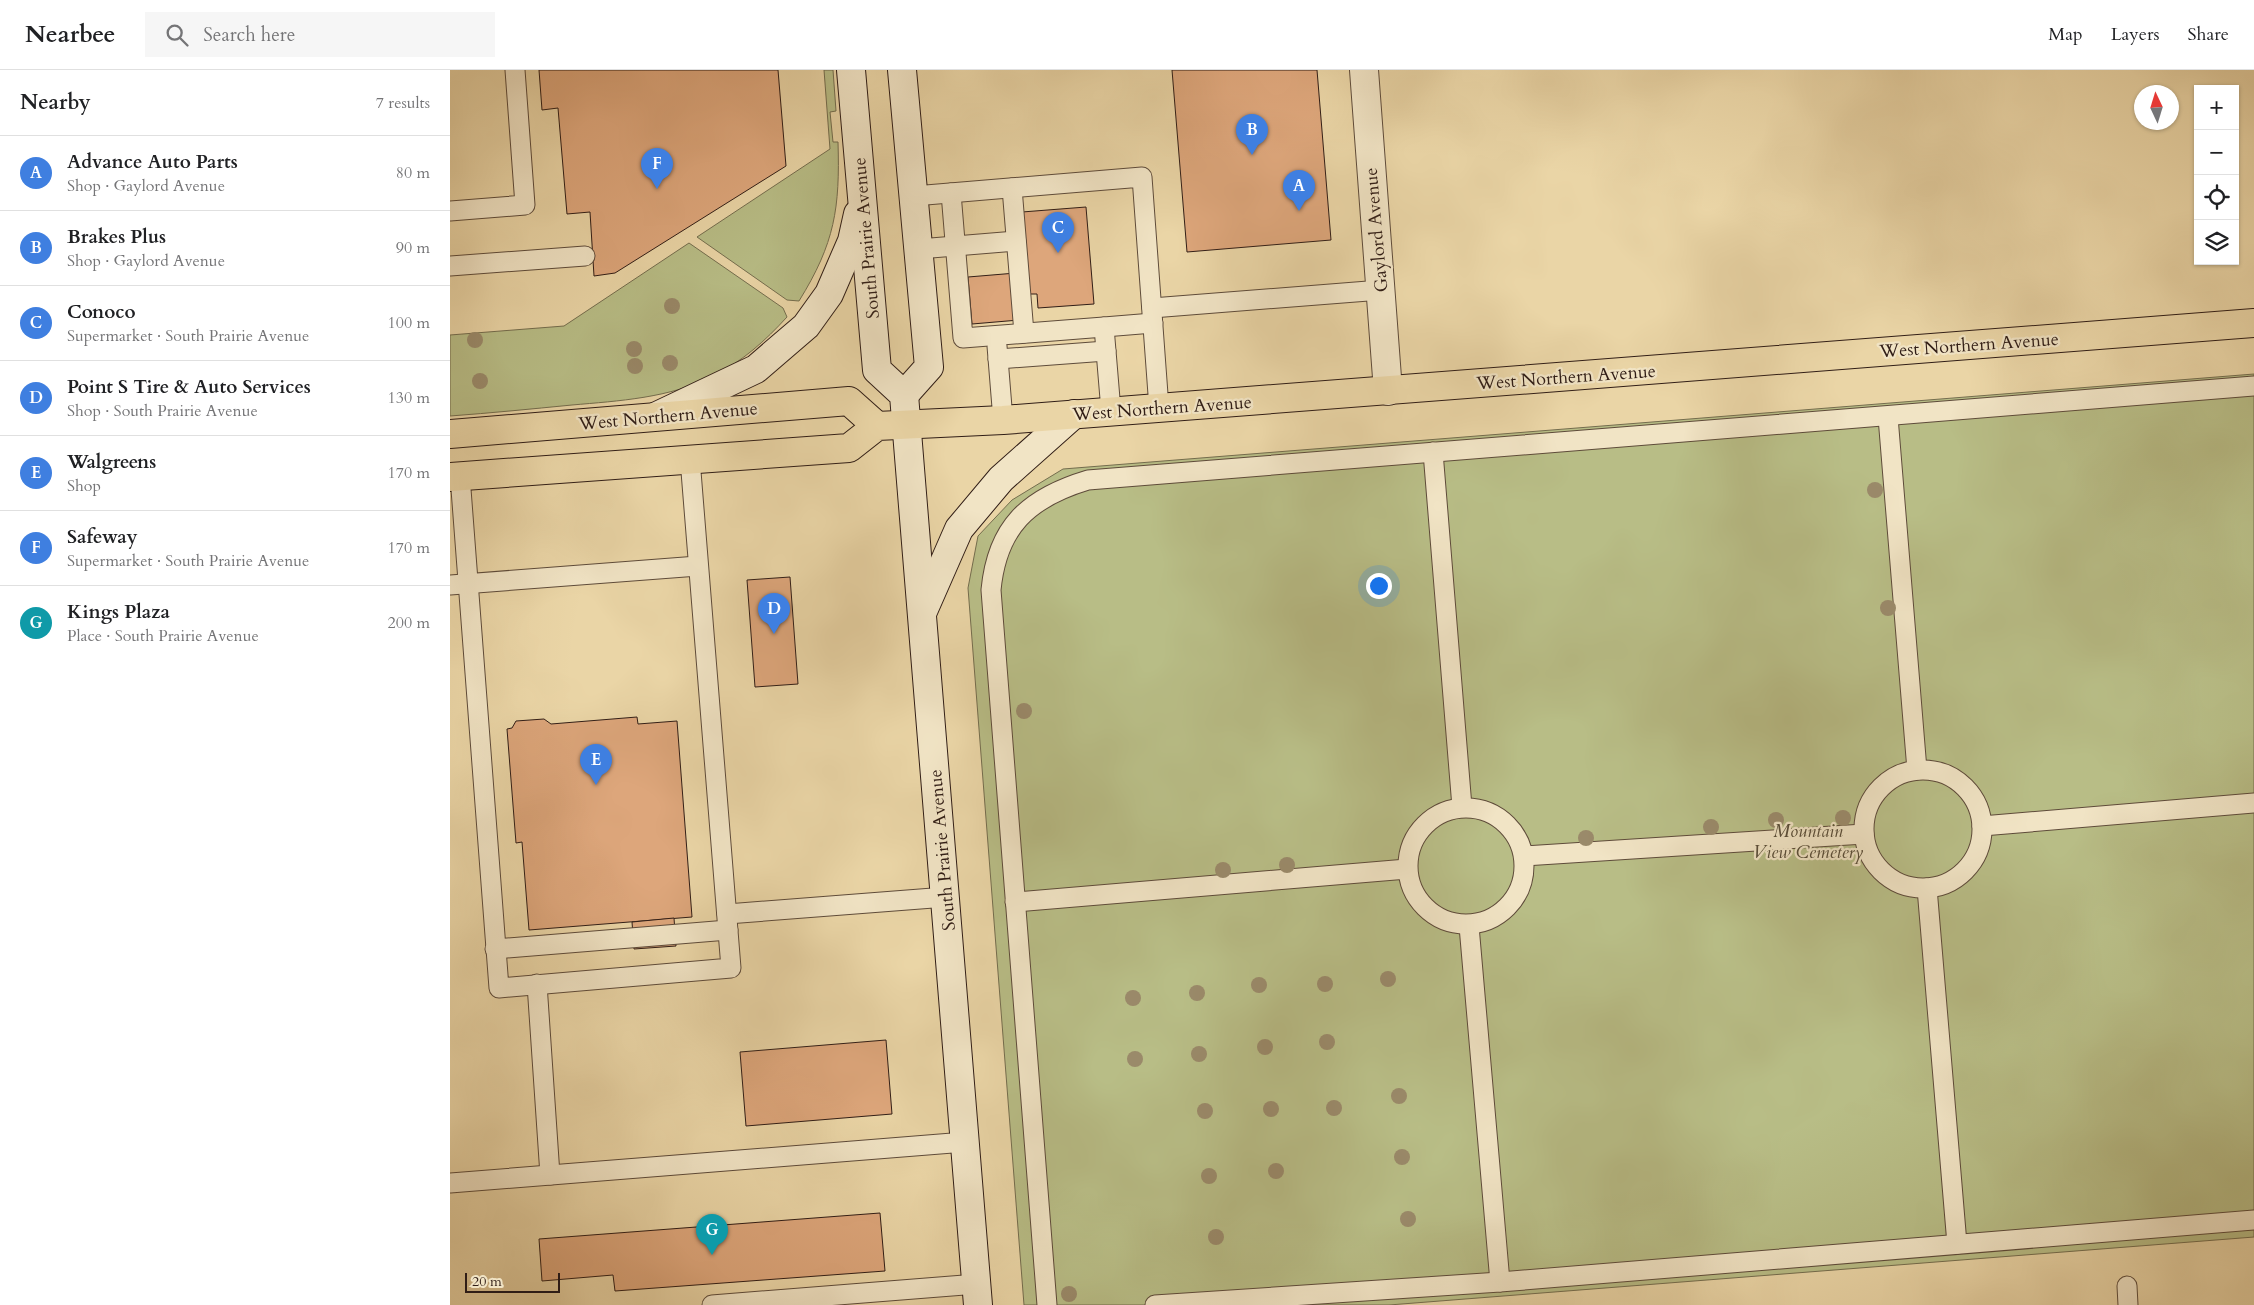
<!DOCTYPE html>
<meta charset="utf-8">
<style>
body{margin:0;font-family:Cardo,serif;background:#f6f6f6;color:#202124}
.controls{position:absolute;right:15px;top:15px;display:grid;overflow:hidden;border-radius:0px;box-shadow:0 1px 4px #0004}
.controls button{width:45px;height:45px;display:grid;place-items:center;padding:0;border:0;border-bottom:1px solid #e0e0e0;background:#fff;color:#202124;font:25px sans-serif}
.compass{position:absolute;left:1684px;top:15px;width:45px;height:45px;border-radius:50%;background:#fff;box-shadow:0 1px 4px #0004;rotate:356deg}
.scale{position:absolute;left:15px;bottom:12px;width:95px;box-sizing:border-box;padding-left:5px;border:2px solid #301d16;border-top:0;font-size:14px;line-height:18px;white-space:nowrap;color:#301d16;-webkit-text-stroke:4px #f1e4c5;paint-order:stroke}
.you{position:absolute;left:928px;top:515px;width:18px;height:18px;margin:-12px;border:4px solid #fff;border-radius:50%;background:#1a73e8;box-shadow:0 0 0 8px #1a73e833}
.badge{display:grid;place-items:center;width:32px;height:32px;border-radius:50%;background:#8f2418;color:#fff;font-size:16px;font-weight:700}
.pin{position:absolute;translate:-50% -41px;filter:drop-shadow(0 1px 2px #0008)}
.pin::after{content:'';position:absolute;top:26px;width:18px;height:15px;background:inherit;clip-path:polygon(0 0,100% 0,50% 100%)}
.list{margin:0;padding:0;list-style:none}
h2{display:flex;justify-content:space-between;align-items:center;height:65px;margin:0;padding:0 20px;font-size:21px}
h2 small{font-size:16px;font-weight:400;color:#757577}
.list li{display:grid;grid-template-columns:32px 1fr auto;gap:15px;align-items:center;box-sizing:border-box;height:75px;padding:0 20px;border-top:1px solid #e0e0e0}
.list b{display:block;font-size:19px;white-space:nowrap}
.list p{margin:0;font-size:16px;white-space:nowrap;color:#757577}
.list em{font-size:16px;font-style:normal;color:#757577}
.icon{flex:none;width:28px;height:28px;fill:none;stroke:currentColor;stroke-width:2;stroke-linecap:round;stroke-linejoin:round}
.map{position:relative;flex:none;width:1804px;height:1235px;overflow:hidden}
header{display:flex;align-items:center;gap:30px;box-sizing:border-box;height:70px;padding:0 25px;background:#fff;border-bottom:1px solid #e0e0e0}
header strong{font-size:24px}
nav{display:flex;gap:28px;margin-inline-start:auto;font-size:18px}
.search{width:350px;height:45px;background:#f6f6f6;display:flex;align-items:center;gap:12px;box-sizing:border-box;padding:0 18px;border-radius:0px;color:#757577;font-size:19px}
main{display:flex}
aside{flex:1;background:#fff}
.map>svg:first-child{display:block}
</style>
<header>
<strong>Nearbee</strong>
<div class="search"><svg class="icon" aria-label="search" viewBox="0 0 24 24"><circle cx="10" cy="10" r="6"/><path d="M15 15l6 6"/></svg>Search here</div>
<nav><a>Map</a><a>Layers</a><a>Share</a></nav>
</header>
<main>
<aside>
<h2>Nearby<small>7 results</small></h2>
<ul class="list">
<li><span class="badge" style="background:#3f7fe0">A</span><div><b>Advance Auto Parts</b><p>Shop · Gaylord Avenue</p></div><em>80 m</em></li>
<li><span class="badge" style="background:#3f7fe0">B</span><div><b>Brakes Plus</b><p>Shop · Gaylord Avenue</p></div><em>90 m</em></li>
<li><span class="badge" style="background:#3f7fe0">C</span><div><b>Conoco</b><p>Supermarket · South Prairie Avenue</p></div><em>100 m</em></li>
<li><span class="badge" style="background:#3f7fe0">D</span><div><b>Point S Tire &amp; Auto Services</b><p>Shop · South Prairie Avenue</p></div><em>130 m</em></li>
<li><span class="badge" style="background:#3f7fe0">E</span><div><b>Walgreens</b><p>Shop</p></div><em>170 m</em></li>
<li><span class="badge" style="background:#3f7fe0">F</span><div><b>Safeway</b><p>Supermarket · South Prairie Avenue</p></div><em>170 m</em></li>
<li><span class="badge" style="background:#0f9aa8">G</span><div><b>Kings Plaza</b><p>Place · South Prairie Avenue</p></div><em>200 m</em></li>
</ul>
</aside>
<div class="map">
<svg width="1804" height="1235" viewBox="0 0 1804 1235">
<rect width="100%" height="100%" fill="#ead5a6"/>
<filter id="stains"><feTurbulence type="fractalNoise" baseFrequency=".004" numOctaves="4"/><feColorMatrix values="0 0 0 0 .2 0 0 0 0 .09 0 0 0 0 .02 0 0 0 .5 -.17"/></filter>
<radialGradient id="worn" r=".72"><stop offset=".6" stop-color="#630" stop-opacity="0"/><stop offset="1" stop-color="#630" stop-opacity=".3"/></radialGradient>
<g fill="#b8bd86" stroke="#746d4e">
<path d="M 374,0 L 383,0 L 386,41 L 380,42 L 383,72 L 388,72 C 390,138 385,173 349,231 L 337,230 L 247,167 L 380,79 Z"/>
<path d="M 239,173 L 333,238 L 337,247 C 315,271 293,291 263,306 C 221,328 168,331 122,335 C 81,339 41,343 0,346 L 0,265 L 114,256 Z"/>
<path d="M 1804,304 L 1804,1167 L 939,1235 L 574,1235 L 518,518 L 528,466 L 562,430 L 613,399 Z"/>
</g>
<g fill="#dda67b" stroke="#301d16">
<path d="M 89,0 L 328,0 L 336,96 L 165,203 L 144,206 L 140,142 L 117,144 L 108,38 L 92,40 Z"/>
<path d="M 722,0 L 867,0 L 881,170 L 737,182 Z"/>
<path d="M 636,137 L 644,234 L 588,238 L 587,224 L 579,224 L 572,142 Z"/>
<path d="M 566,203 L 569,250 L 522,254 L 518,207 Z"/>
<path d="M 340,507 L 348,614 L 305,617 L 297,510 Z"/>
<path d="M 187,647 L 188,654 L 227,651 L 242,847 L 79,860 L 72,772 L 66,773 L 57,659 L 62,658 L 66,651 L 94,649 L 101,654 Z"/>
<path d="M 224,848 L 226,876 L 184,879 L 182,852 Z"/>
<path d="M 436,970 L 442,1044 L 296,1056 L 290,982 Z"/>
<path d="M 430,1143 L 435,1201 L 165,1221 L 163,1205 L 92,1211 L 89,1169 Z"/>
</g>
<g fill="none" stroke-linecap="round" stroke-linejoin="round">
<g stroke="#5e4b3a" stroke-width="21">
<g id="service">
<path d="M 562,118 L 574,263"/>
<path d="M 501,123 L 513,268 L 654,257 L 661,341"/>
<path d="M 464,126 L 692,107 L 709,338"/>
<path d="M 0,141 L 75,135 L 65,0"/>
<path d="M 469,179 L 566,171"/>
<path d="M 0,196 L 135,186"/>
<path d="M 702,238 L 931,220"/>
<path d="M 654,257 L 703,253"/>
<path d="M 547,276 L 553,350"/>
<path d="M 548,289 L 656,281"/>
<path d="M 1438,347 L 1467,700"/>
<path d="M 983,382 L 1012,737"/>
<path d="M 10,406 L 49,918 L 281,898 L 240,389"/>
<path d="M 0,515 L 248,496"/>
<circle cx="1473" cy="759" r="59"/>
<circle cx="1016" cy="796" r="58"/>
<path d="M 1532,756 L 1804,733"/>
<path d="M 1074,786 L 1414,764"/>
<path d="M 1477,818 L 1507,1174"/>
<path d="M 565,832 L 957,799"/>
<path d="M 277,844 L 496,827"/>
<path d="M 1019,856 L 1050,1212"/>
<path d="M 45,879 L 278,860"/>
<path d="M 87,914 L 100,1105"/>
<path d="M 0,1113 L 515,1072"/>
<path d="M 1677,1216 L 1678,1235"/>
<path d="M 262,1235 L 527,1214"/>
<path d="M 597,1235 L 541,520 C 547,457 578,428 638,410 L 1804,316"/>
<path d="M 705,1235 L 1050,1212 L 1804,1150"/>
</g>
</g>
<g stroke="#5e4b3a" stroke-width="30">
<path id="minor" d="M 914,0 L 938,321"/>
</g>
<g stroke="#301d16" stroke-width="30">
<g id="secondary">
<path d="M 401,0 L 427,300 L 454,325 L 528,1235"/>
<path d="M 452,0 L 479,297 L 454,325"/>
<path d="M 207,346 L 306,299 L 356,256 L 379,224 L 402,171 L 408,144"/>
<path d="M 473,541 L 509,459 L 551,409 L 624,344"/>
</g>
</g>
<g stroke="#301d16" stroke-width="30">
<g id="primary">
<path d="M 0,364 L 399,331 L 427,356"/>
<path d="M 0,407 L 399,378 L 427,356 L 553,350 L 1804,253"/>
</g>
</g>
<use href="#service" stroke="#f1e4c5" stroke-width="19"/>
<use href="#minor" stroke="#f1e4c5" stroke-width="28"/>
<use href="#secondary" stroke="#f1e4c5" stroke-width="28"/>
<use href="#primary" stroke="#ead5a6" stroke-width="28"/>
</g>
<g fill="#9a8a6a">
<circle cx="222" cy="236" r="8"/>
<circle cx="25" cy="270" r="8"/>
<circle cx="184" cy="279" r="8"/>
<circle cx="220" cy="293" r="8"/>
<circle cx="185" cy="296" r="8"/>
<circle cx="30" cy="311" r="8"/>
<circle cx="1425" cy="420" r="8"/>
<circle cx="1438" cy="538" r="8"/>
<circle cx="574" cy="641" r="8"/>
<circle cx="1393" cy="748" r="8"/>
<circle cx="1326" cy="750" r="8"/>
<circle cx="1261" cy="757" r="8"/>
<circle cx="1136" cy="768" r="8"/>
<circle cx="837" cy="795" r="8"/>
<circle cx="773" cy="800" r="8"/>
<circle cx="938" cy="909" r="8"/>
<circle cx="875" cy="914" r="8"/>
<circle cx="809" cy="915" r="8"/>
<circle cx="747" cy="923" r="8"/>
<circle cx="683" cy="928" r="8"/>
<circle cx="877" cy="972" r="8"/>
<circle cx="815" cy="977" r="8"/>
<circle cx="749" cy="984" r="8"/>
<circle cx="685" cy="989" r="8"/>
<circle cx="949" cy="1026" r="8"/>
<circle cx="884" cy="1038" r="8"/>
<circle cx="821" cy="1039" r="8"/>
<circle cx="755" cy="1041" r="8"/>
<circle cx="952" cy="1087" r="8"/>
<circle cx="826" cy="1101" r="8"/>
<circle cx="759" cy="1106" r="8"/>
<circle cx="958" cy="1149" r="8"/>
<circle cx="766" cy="1167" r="8"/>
<circle cx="619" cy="1224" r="8"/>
</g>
<g text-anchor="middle" stroke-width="4.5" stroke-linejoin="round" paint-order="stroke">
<g font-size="18" fill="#301d16" stroke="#f1e4c5">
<text transform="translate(926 160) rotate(-95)" y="6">Gaylord Avenue</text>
<text transform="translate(416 168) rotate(-95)" y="6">South Prairie Avenue</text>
<text transform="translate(1519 275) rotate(-4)" y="6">West Northern Avenue</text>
<text transform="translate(1116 307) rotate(-4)" y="6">West Northern Avenue</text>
<text transform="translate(712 338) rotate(-4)" y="6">West Northern Avenue</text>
<text transform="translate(218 346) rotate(-5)" y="6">West Northern Avenue</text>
<text transform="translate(492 780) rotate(-95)" y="6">South Prairie Avenue</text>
</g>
<g font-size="18" font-style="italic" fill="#594d38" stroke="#f1e4c5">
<text x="1358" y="767">Mountain<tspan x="1358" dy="21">View Cemetery</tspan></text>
</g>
</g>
<rect width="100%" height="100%" filter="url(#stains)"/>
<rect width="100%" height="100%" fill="url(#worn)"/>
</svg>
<div class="controls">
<button>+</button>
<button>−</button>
<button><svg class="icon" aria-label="locate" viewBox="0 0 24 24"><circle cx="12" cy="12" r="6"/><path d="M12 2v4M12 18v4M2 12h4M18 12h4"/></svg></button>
<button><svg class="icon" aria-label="layers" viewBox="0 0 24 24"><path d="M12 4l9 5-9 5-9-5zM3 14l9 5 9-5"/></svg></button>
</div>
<svg class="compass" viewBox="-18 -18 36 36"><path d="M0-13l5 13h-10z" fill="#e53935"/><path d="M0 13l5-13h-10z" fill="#757577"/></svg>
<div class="scale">20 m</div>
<div class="you"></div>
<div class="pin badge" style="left:849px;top:141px;background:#3f7fe0">A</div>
<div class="pin badge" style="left:802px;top:85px;background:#3f7fe0">B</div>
<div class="pin badge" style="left:608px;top:183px;background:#3f7fe0">C</div>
<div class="pin badge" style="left:324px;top:564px;background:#3f7fe0">D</div>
<div class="pin badge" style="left:146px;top:715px;background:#3f7fe0">E</div>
<div class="pin badge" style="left:207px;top:119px;background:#3f7fe0">F</div>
<div class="pin badge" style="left:262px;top:1185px;background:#0f9aa8">G</div>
</div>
</main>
